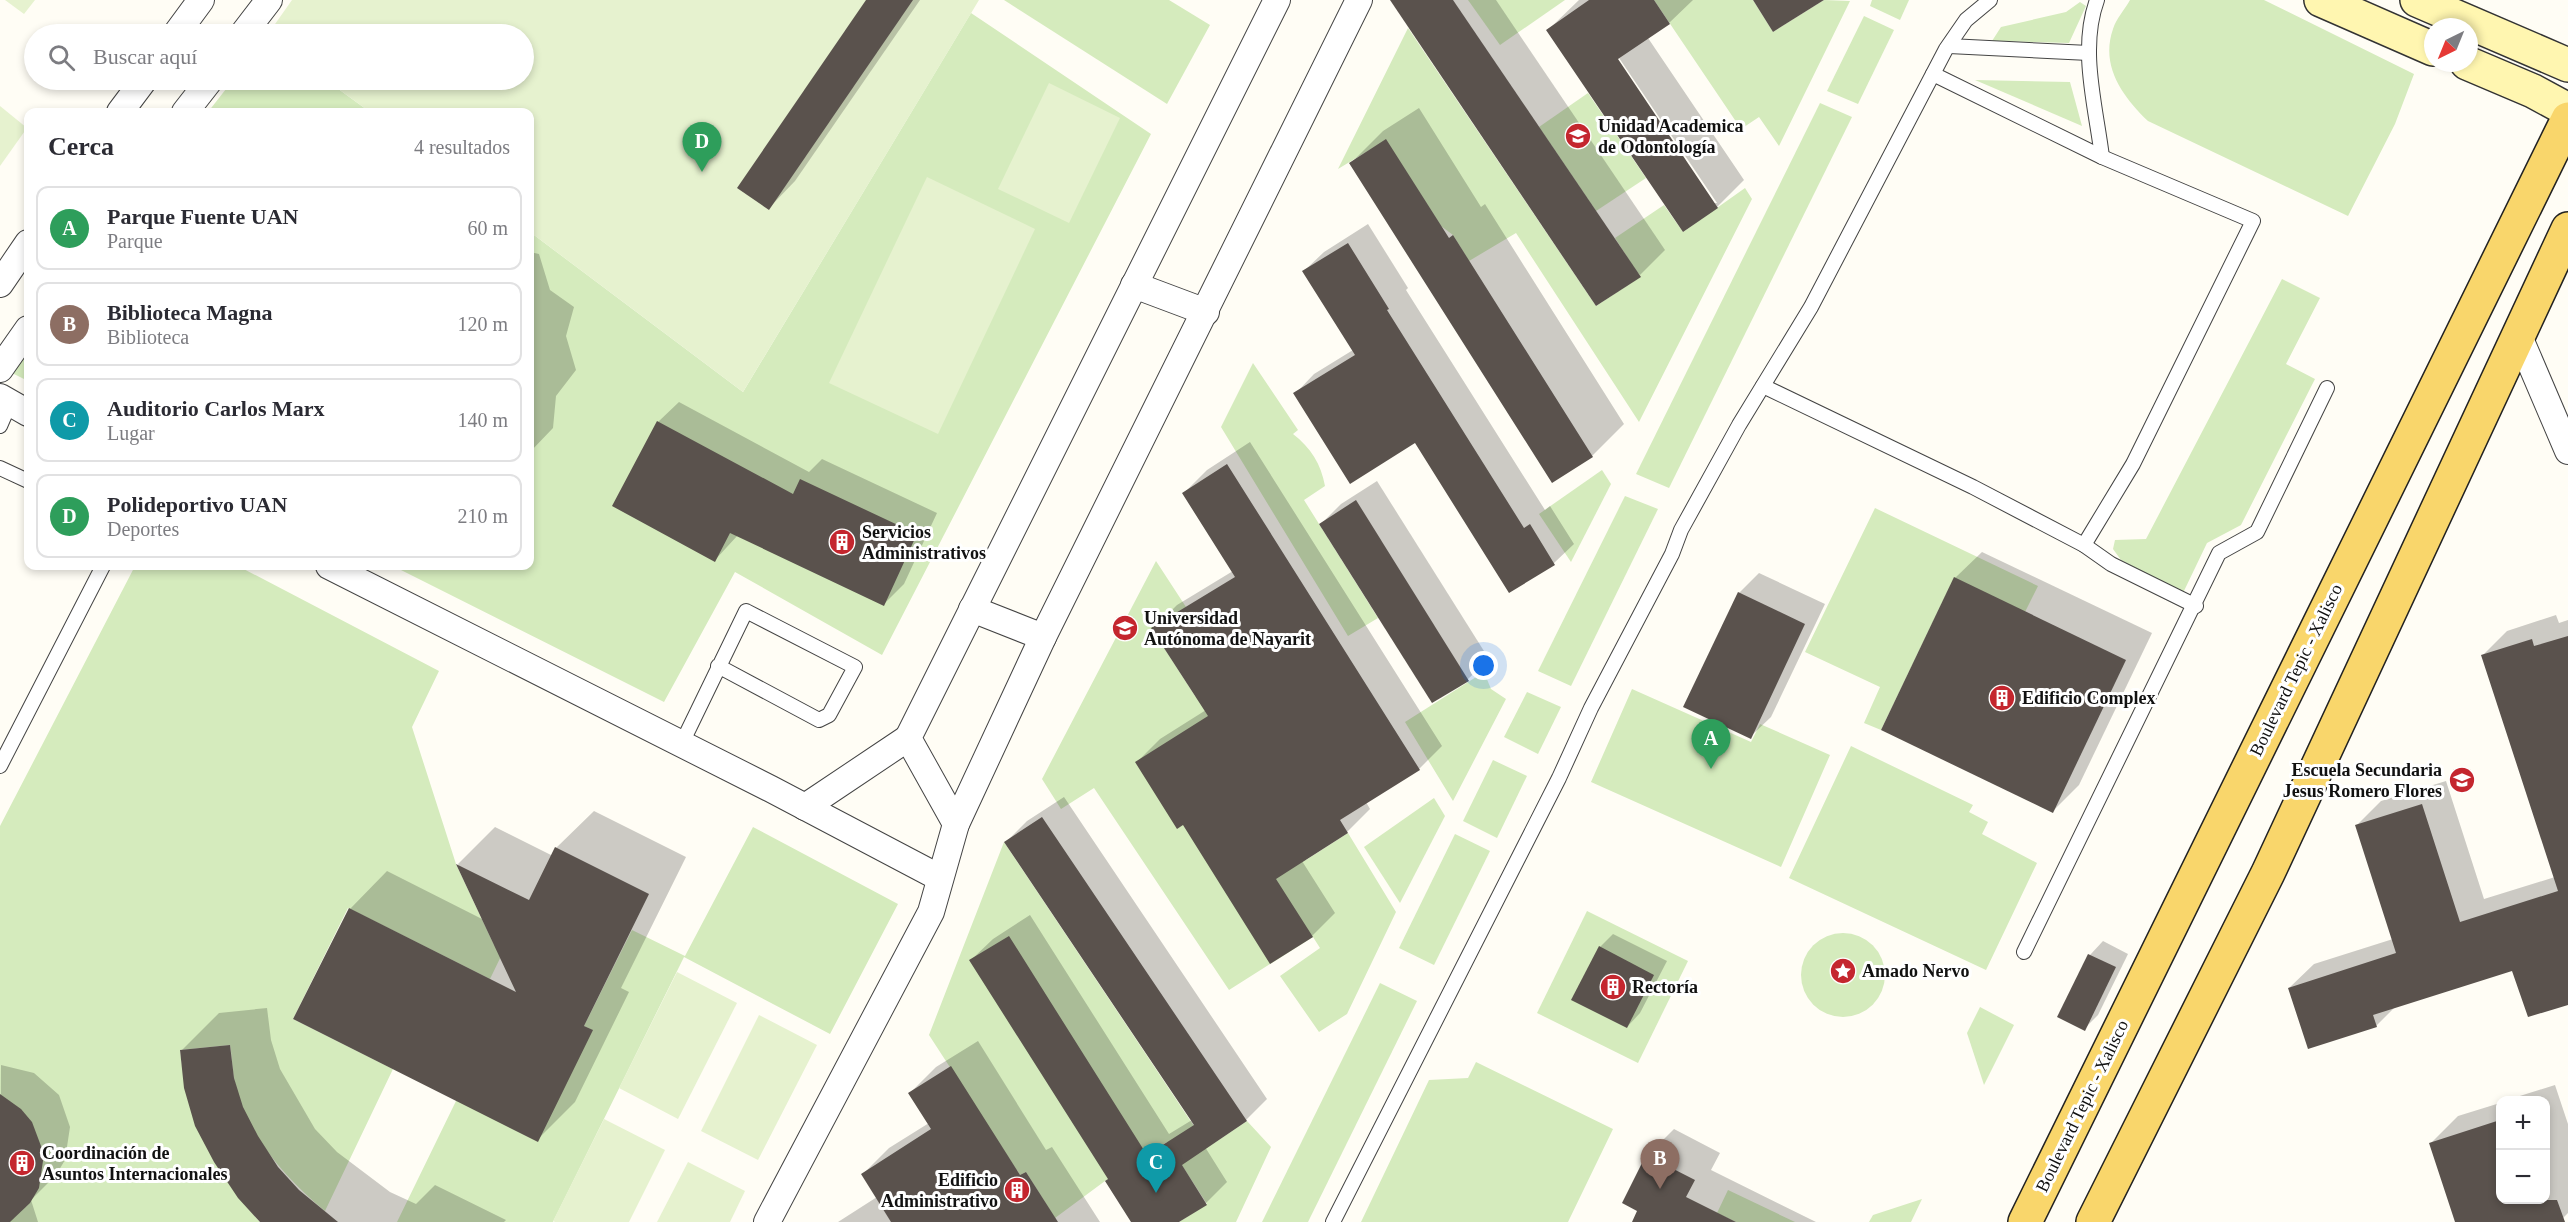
<!DOCTYPE html>
<html lang="es">
<meta charset="utf-8">
<style>
body{margin:0;font-family:"Times New Roman",serif;background:#f2f2f3;color:#2b2b33}
.controls{position:absolute;right:18px;bottom:18px;display:grid;overflow:hidden;border-radius:12px;box-shadow:0 3px 9px #0003}
.controls button{width:54px;height:54px;display:grid;place-items:center;padding:0;border:0;border-bottom:2px solid #e1e1e2;background:#fff;color:#2b2b33;font:30px sans-serif}
.compass{position:absolute;left:2424px;top:18px;width:54px;height:54px;border-radius:50%;background:#fff;box-shadow:0 3px 9px #0003;rotate:223deg}
.you{position:absolute;left:1484px;top:666px;width:21px;height:21px;margin:-15px;border:4px solid #fff;border-radius:50%;background:#1a73e8;box-shadow:0 0 0 9px #1a73e833}
.badge{display:grid;place-items:center;width:39px;height:39px;border-radius:50%;background:#1a73e8;color:#fff;font-size:20px;font-weight:700}
.pin{position:absolute;translate:-50% -50px;filter:drop-shadow(0 2px 3px #0008)}
.pin::after{content:'';position:absolute;top:32px;width:21px;height:18px;background:inherit;clip-path:polygon(0 0,100% 0,50% 100%)}
.list{margin:0;padding:0;list-style:none}
h2{display:flex;justify-content:space-between;align-items:center;height:78px;margin:0;padding:0 24px;font-size:26px}
h2 small{font-size:20px;font-weight:400;color:#7c7c81}
.list li{display:grid;grid-template-columns:39px 1fr auto;gap:18px;align-items:center;box-sizing:border-box;height:84px;margin:0 12px 12px;padding:0 12px;border:2px solid #e1e1e2;border-radius:12px}
.list b{display:block;font-size:22px;white-space:nowrap}
.list p{margin:0;font-size:20px;white-space:nowrap;color:#7c7c81}
.list em{font-size:20px;font-style:normal;color:#7c7c81}
.icon{flex:none;width:33px;height:33px;fill:none;stroke:currentColor;stroke-width:2;stroke-linecap:round;stroke-linejoin:round}
.map{position:relative;flex:none;width:2568px;height:1222px;overflow:hidden}
.search{position:absolute;background:#fff;box-shadow:0 3px 9px #0003;left:24px;top:24px;width:510px;height:66px;display:flex;align-items:center;gap:15px;box-sizing:border-box;padding:0 21px;border-radius:33px;color:#7c7c81;font-size:22px}
.panel{position:absolute;background:#fff;box-shadow:0 3px 9px #0003;left:24px;top:108px;width:510px;height:462px;border-radius:12px}
.map>svg:first-child{display:block}
</style>
<div class="map">
<svg width="2568" height="1222" viewBox="0 0 2568 1222">
<rect width="100%" height="100%" fill="#fffdf5"/>
<g fill="#d5ebbd">
<path d="M 1004,0 L 1169,0 L 1210,25 L 1167,104 Z"/>
<path d="M 1468,0 L 1565,0 L 1500,45 Z"/>
<path d="M 1654,0 L 1753,0 L 1773,32 L 1824,0 L 1850,1 L 1779,146 L 1759,117 L 1741,129 Z"/>
<path d="M 1872,0 L 1909,0 L 1900,20 L 1870,6 Z"/>
<path d="M 2130,0 L 2264,0 L 2414,74 L 2395,124 L 2348,216 L 2148,121 C 2123,97 2100,66 2113,29 C 2116,19 2125,9 2130,0 Z"/>
<path d="M 2080,2 L 2086,6 L 2069,43 L 1992,41 L 2001,27 L 2066,12 Z"/>
<path d="M 971,13 L 1151,134 L 882,655 L 735,572 L 664,702 L 393,566 L 530,566 L 530,232 L 743,392 Z"/>
<path d="M 1864,16 L 1894,30 L 1858,104 L 1827,91 Z"/>
<path d="M 1408,28 L 1596,306 L 1640,277 L 1615,238 L 1664,205 L 1683,232 L 1745,188 L 1752,199 L 1639,422 L 1516,233 L 1469,261 L 1453,235 L 1441,226 L 1386,140 L 1338,169 Z"/>
<path d="M 233,80 L 326,80 L 370,112 L 208,112 Z"/>
<path d="M 1975,80 L 2070,82 L 2082,126 Z"/>
<path d="M 1588,93 L 1646,178 L 1596,211 L 1539,127 Z"/>
<path d="M 1820,103 L 1852,117 L 1669,488 L 1636,474 Z"/>
<path d="M 2282,279 L 2320,298 L 2286,364 L 2315,379 L 2241,525 L 2207,543 L 2183,593 L 2121,560 L 2113,549 L 2115,540 L 2146,539 Z"/>
<path d="M 28,348 L 28,381 L 10,372 Z"/>
<path d="M 1253,363 L 1298,430 L 1293,434 C 1311,448 1321,464 1325,486 L 1304,500 L 1378,618 L 1348,636 L 1221,427 Z"/>
<path d="M 1602,470 L 1611,484 L 1571,562 L 1539,514 Z"/>
<path d="M 1625,496 L 1658,509 L 1571,686 L 1538,671 Z"/>
<path d="M 1875,508 L 2038,586 L 2025,612 L 1954,578 L 1881,730 L 1864,723 L 1880,687 L 1805,652 Z"/>
<path d="M 1156,561 L 1186,607 L 1152,629 L 1195,696 L 1207,703 L 1306,860 L 1348,833 L 1396,912 L 1347,1014 L 1319,1032 L 1280,976 L 1320,948 L 1313,937 L 1229,990 L 1094,788 L 1061,809 L 1042,779 Z"/>
<path d="M 135,566 L 238,566 L 439,671 L 412,727 L 456,864 L 494,945 L 504,950 L 490,979 L 348,908 L 293,1019 L 393,1069 L 325,1211 C 284,1177 244,1132 234,1078 C 232,1067 232,1056 230,1045 L 180,1050 C 187,1120 213,1170 260,1222 L 0,1222 L 0,826 Z"/>
<path d="M 1484,672 L 1491,689 L 1506,699 L 1453,801 L 1405,722 Z"/>
<path d="M 1632,689 L 1751,742 L 1760,724 L 1830,755 L 1781,867 L 1591,782 Z"/>
<path d="M 1527,692 L 1561,707 L 1538,754 L 1504,737 Z"/>
<path d="M 1851,746 L 1973,805 L 1969,812 L 1988,822 L 1982,834 L 2037,863 L 1986,970 L 1789,878 Z"/>
<path d="M 1493,760 L 1527,776 L 1497,838 L 1463,821 Z"/>
<path d="M 1434,798 L 1445,816 L 1400,903 L 1364,847 Z"/>
<path d="M 753,827 L 898,904 L 830,1034 L 684,957 L 553,1222 L 397,1222 L 456,1101 L 592,1030 L 584,1026 L 632,930 L 685,956 Z"/>
<path d="M 1455,834 L 1490,851 L 1434,965 L 1399,948 Z"/>
<path d="M 1004,842 L 1208,1147 L 1247,1121 L 1271,1147 L 1236,1222 L 1179,1222 L 1207,1204 L 1167,1142 L 1105,1181 L 1055,1218 L 1026,1172 L 1020,1175 L 929,1035 Z"/>
<path d="M 1587,911 L 1688,961 L 1638,1063 L 1537,1013 Z"/>
<circle cx="1843" cy="975" r="42"/>
<path d="M 1380,983 L 1417,1001 L 1308,1222 L 1262,1222 Z"/>
<path d="M 1980,1007 L 2014,1025 L 1984,1085 L 1967,1033 Z"/>
<path d="M 1476,1062 L 1613,1129 L 1568,1222 L 1361,1222 L 1429,1080 L 1468,1078 Z"/>
<path d="M 1728,1190 L 1795,1222 L 1736,1222 L 1717,1213 Z"/>
<path d="M 1922,1199 L 1911,1222 L 1869,1222 L 1873,1215 Z"/>
</g>
<g fill="#e6f2cf">
<path d="M 5,0 L 35,0 L 24,14 Z"/>
<path d="M 292,0 L 979,0 L 743,392 L 530,232 L 530,112 L 370,112 L 326,80 L 524,80 L 524,34 L 268,34 Z"/>
<path d="M 1049,83 L 1120,118 L 1069,223 L 998,189 Z"/>
<path d="M 0,106 L 27,128 L 0,166 Z"/>
<path d="M 927,177 L 1035,229 L 938,434 L 829,383 Z"/>
<path d="M 677,972 L 737,1003 L 678,1119 L 619,1088 Z"/>
<path d="M 759,1015 L 817,1045 L 758,1160 L 701,1131 Z"/>
<path d="M 604,1119 L 665,1150 L 629,1222 L 555,1222 L 553,1221 Z"/>
<path d="M 688,1162 L 745,1191 L 730,1222 L 657,1222 Z"/>
</g>
<g fill="#0003" fill-rule="evenodd">
<path d="M 868,0 L 920,0 L 795,181 L 769,208 Z"/>
<path d="M 1391,0 L 1496,0 L 1665,250 L 1640,275 Z"/>
<path d="M 1579,0 L 1693,0 L 1669,23 L 1648,38 L 1744,180 L 1717,207 L 1683,230 L 1548,30 ZM 1615,52 L 1717,203 L 1713,203 L 1613,54 Z"/>
<path d="M 1419,108 L 1481,207 L 1485,204 L 1624,424 L 1592,456 L 1351,163 L 1383,131 Z"/>
<path d="M 1368,224 L 1408,288 L 1406,290 L 1545,510 L 1550,506 L 1574,544 L 1554,563 L 1510,591 L 1415,441 L 1295,394 L 1314,374 L 1353,350 L 1304,271 L 1324,252 Z"/>
<path d="M 530,252 L 539,254 L 550,290 L 574,307 L 566,336 L 576,370 L 556,396 L 553,428 L 530,452 Z"/>
<path d="M 679,402 L 809,472 L 822,459 L 937,513 L 904,584 L 884,604 L 738,535 L 715,560 L 658,422 Z"/>
<path d="M 1250,442 L 1442,746 L 1419,769 L 1366,802 L 1370,809 L 1347,832 L 1302,861 L 1335,913 L 1312,936 L 1183,823 L 1137,762 L 1160,739 L 1206,710 L 1153,629 L 1177,605 L 1233,571 L 1184,493 L 1207,470 Z"/>
<path d="M 1377,481 L 1489,659 L 1468,679 L 1433,701 L 1321,524 L 1341,504 Z"/>
<path d="M 1982,552 L 2152,633 L 2079,785 L 2052,812 L 1955,578 Z"/>
<path d="M 1759,573 L 1825,604 L 1771,717 L 1750,737 L 1739,593 Z"/>
<path d="M 2556,615 L 2559,623 L 2568,620 L 2568,1003 L 2513,969 L 2395,1007 L 2376,1026 L 2289,988 L 2314,964 L 2393,939 L 2356,826 L 2381,801 L 2446,781 L 2484,899 L 2555,877 L 2483,655 L 2507,631 Z"/>
<path d="M 1064,797 L 1267,1099 L 1246,1120 L 1205,1147 L 1227,1182 L 1206,1203 L 1176,1222 L 1133,1222 L 1109,1179 L 971,960 L 993,939 L 1030,915 L 1169,1134 L 1192,1120 L 1006,842 L 1027,821 Z"/>
<path d="M 594,811 L 686,857 L 621,988 L 629,992 L 575,1102 L 537,1140 L 350,909 L 387,871 L 484,920 L 458,864 L 495,827 L 553,856 L 556,848 Z"/>
<path d="M 1613,934 L 1667,961 L 1640,1013 L 1627,1027 L 1600,947 Z"/>
<path d="M 2103,941 L 2128,954 L 2098,1015 L 2084,1029 L 2090,955 Z"/>
<path d="M 267,1008 L 271,1040 L 280,1069 L 315,1129 L 337,1152 L 390,1192 L 416,1204 L 435,1185 L 506,1220 L 504,1222 L 262,1222 L 181,1051 L 219,1013 Z"/>
<path d="M 978,1041 L 1046,1150 L 1052,1147 L 1100,1222 L 838,1222 L 877,1197 L 863,1174 L 889,1148 L 929,1123 L 910,1093 L 936,1067 Z"/>
<path d="M 1,1065 L 34,1073 L 59,1095 L 70,1127 L 65,1160 L 56,1175 L 31,1200 L 38,1222 L 0,1222 Z"/>
<path d="M 2555,1085 L 2568,1124 L 2568,1213 L 2563,1218 L 2550,1222 L 2456,1222 L 2431,1143 L 2458,1116 L 2500,1103 L 2500,1200 L 2546,1200 L 2546,1100 L 2507,1100 Z"/>
<path d="M 1674,1129 L 1720,1153 L 1711,1170 L 1816,1222 L 1633,1222 L 1639,1210 L 1647,1156 Z"/>
</g>
<g fill="#5a524d">
<path d="M 866,0 L 913,0 L 769,210 L 737,188 Z"/>
<path d="M 1390,0 L 1453,0 L 1641,277 L 1596,306 Z"/>
<path d="M 1589,0 L 1654,0 L 1670,24 L 1618,59 L 1718,208 L 1683,232 L 1546,30 Z"/>
<path d="M 1753,0 L 1824,0 L 1773,32 Z"/>
<path d="M 1386,139 L 1449,238 L 1453,235 L 1593,457 L 1552,483 L 1349,163 Z"/>
<path d="M 1348,243 L 1389,309 L 1387,310 L 1524,528 L 1530,524 L 1555,565 L 1509,593 L 1415,443 L 1350,484 L 1293,393 L 1355,355 L 1302,271 Z"/>
<path d="M 657,421 L 793,494 L 800,479 L 917,534 L 884,606 L 730,533 L 715,562 L 612,506 Z"/>
<path d="M 1227,464 L 1420,770 L 1340,820 L 1348,833 L 1276,879 L 1313,937 L 1270,964 L 1183,825 L 1177,829 L 1135,762 L 1208,716 L 1151,628 L 1235,577 L 1182,493 Z"/>
<path d="M 1356,500 L 1469,681 L 1432,703 L 1319,524 Z"/>
<path d="M 1954,577 L 2126,660 L 2053,813 L 1881,730 Z"/>
<path d="M 1738,592 L 1805,624 L 1751,739 L 1683,707 Z"/>
<path d="M 2568,636 L 2568,1005 L 2528,1017 L 2512,971 L 2373,1015 L 2377,1027 L 2308,1049 L 2288,988 L 2396,953 L 2355,825 L 2422,804 L 2460,922 L 2558,891 L 2481,655 L 2532,639 L 2534,646 Z"/>
<path d="M 1042,817 L 1247,1121 L 1182,1165 L 1207,1205 L 1179,1222 L 1131,1222 L 1105,1181 L 1108,1179 L 969,960 L 1009,936 L 1147,1155 L 1194,1125 L 1004,842 Z"/>
<path d="M 555,847 L 649,894 L 584,1026 L 593,1030 L 538,1142 L 293,1019 L 349,908 L 516,992 L 456,864 L 529,900 Z"/>
<path d="M 1599,946 L 1654,975 L 1627,1028 L 1571,1000 Z"/>
<path d="M 2088,954 L 2116,967 L 2085,1031 L 2057,1017 Z"/>
<path d="M 230,1045 L 234,1078 L 243,1107 L 258,1136 L 278,1167 L 299,1190 L 338,1222 L 260,1222 L 238,1198 L 214,1162 L 195,1126 L 184,1088 L 180,1050 Z"/>
<path d="M 951,1066 L 1020,1175 L 1026,1172 L 1058,1222 L 891,1222 L 861,1174 L 931,1129 L 908,1093 Z"/>
<path d="M 0,1094 L 21,1109 L 32,1122 L 44,1154 L 39,1188 L 30,1203 L 10,1222 L 0,1222 Z"/>
<path d="M 2500,1120 L 2500,1200 L 2557,1200 L 2565,1222 L 2455,1222 L 2429,1143 Z"/>
<path d="M 1646,1155 L 1695,1180 L 1686,1197 L 1736,1222 L 1632,1222 L 1637,1211 L 1622,1203 Z"/>
</g>
<g fill="none" stroke-linecap="round" stroke-linejoin="round">
<g stroke="#444" stroke-width="16">
<g id="service">
<path d="M 2097,0 C 2079,49 2096,107 2102,157"/>
<path d="M 1949,46 L 2089,53"/>
<path d="M 1933,74 L 2102,157 L 2253,221 L 2133,464 L 2084,545"/>
<path d="M 1763,386 L 1973,487 L 2084,545 L 2111,564 L 2196,606"/>
<path d="M 0,426 L 10,403"/>
<path d="M 0,468 L 28,481"/>
<path d="M 681,745 L 746,611 L 855,667 L 829,715 L 819,720 L 718,666"/>
<path d="M 0,766 L 103,566"/>
<path d="M 2024,952 L 2219,553 L 2257,532 L 2327,388"/>
<path d="M 1333,1222 L 1559,778 L 1591,708 L 1672,554 L 1681,530 L 1739,425 L 1811,307 L 1946,49 L 1966,20 L 1990,0"/>
</g>
</g>
<g stroke="#444" stroke-width="28">
<g id="minor">
<path d="M 176,34 L 201,0"/>
<path d="M 243,34 L 269,0"/>
<path d="M 120,112 L 144,80"/>
<path d="M 185,112 L 210,80"/>
<path d="M 0,284 L 28,243"/>
<path d="M 1134,285 L 1206,312"/>
<path d="M 2518,334 L 2568,451"/>
<path d="M 0,369 L 28,329"/>
<path d="M 0,397 L 28,413"/>
<path d="M 329,566 L 771,789 L 940,878"/>
<path d="M 972,609 L 1043,637"/>
<path d="M 805,807 L 908,738"/>
<path d="M 956,824 L 908,738 L 1277,0"/>
<path d="M 767,1222 L 931,912 L 956,824 L 1043,637 L 1359,0"/>
</g>
</g>
<g stroke="#333" stroke-width="36">
<g id="secondary">
<path d="M 2321,0 L 2433,49"/>
<path d="M 2417,0 L 2568,65"/>
<path d="M 2467,63 L 2533,91 L 2568,110"/>
</g>
</g>
<g stroke="#222" stroke-width="36">
<g id="primary">
<path d="M 2025,1222 L 2568,119"/>
<path d="M 2093,1222 L 2268,873 L 2568,229"/>
</g>
</g>
<use href="#service" stroke="#fff" stroke-width="14"/>
<use href="#minor" stroke="#fff" stroke-width="26"/>
<use href="#secondary" stroke="#fff6b0" stroke-width="33"/>
<use href="#primary" stroke="#f9d66b" stroke-width="33"/>
</g>
<defs>
<g id="university-disc" transform="scale(1.35)"><circle r="9.5" fill="#c4262e" stroke="#fff"/><path d="M0-5L7-2L0 1L-7-2ZM-4 1L0 2.5L4 1V4Q0 6-4 4Z" fill="#fff"/></g>
<g id="building-disc" transform="scale(1.35)"><circle r="9.5" fill="#c4262e" stroke="#fff"/><path d="M-4-6H4V6H1V3H-1V6H-4ZM-2.5-4.3h1.7v1.8h-1.7ZM.8-4.3h1.7v1.8H.8ZM-2.5-1h1.7V.8h-1.7ZM.8-1h1.7V.8H.8Z" fill="#fff"/></g>
<g id="school-disc" transform="scale(1.35)"><circle r="9.5" fill="#c4262e" stroke="#fff"/><path d="M0-5L7-2L0 1L-7-2ZM-4 1L0 2.5L4 1V4Q0 6-4 4Z" fill="#fff"/></g>
<g id="sight-disc" transform="scale(1.35)"><circle r="9.5" fill="#c4262e" stroke="#fff"/><path d="M0-6L1.8-2.2L6-1.7L2.9 1.2L3.7 5.4L0 3.3L-3.7 5.4L-2.9 1.2L-6-1.7L-1.8-2.2Z" fill="#fff"/></g>
</defs>
<g fill-rule="evenodd">
<use href="#university-disc" x="1578" y="136"/>
<use href="#building-disc" x="842" y="542"/>
<use href="#university-disc" x="1125" y="628"/>
<use href="#building-disc" x="2002" y="698"/>
<use href="#school-disc" x="2462" y="780"/>
<use href="#sight-disc" x="1843" y="971"/>
<use href="#building-disc" x="1613" y="987"/>
<use href="#building-disc" x="22" y="1163"/>
<use href="#building-disc" x="1017" y="1190"/>
</g>
<g text-anchor="middle" stroke-width="6" stroke-linejoin="round" paint-order="stroke">
<g font-size="18" font-weight="bold" fill="#111" stroke="#fff" text-anchor="start">
<text x="1598" y="132">Unidad Academica<tspan x="1598" dy="21">de Odontología</tspan></text>
<text x="862" y="538">Servicios<tspan x="862" dy="21">Administrativos</tspan></text>
<text x="1144" y="624">Universidad<tspan x="1144" dy="21">Autónoma de Nayarit</tspan></text>
<text x="2022" y="704">Edificio Complex</text>
<text x="2442" y="776" text-anchor="end">Escuela Secundaria<tspan x="2442" dy="21">Jesus Romero Flores</tspan></text>
<text x="1862" y="977">Amado Nervo</text>
<text x="1632" y="993">Rectoría</text>
<text x="42" y="1159">Coordinación de<tspan x="42" dy="21">Asuntos Internacionales</tspan></text>
<text x="998" y="1186" text-anchor="end">Edificio<tspan x="998" dy="21">Administrativo</tspan></text>
</g>
<g font-size="18" fill="#111" stroke="#fff">
<text transform="translate(2296 670) rotate(-64)" y="6">Boulevard Tepic - Xalisco</text>
<text transform="translate(2082 1106) rotate(-64)" y="6">Boulevard Tepic - Xalisco</text>
</g>
</g>
</svg>
<div class="controls">
<button>+</button>
<button>−</button>
</div>
<svg class="compass" viewBox="-18 -18 36 36"><path d="M0-13l5 13h-10z" fill="#e53935"/><path d="M0 13l5-13h-10z" fill="#7c7c81"/></svg>
<div class="you"></div>
<div class="pin badge" style="left:1711px;top:769px;background:#2e9e5b">A</div>
<div class="pin badge" style="left:1660px;top:1189px;background:#8d6e63">B</div>
<div class="pin badge" style="left:1156px;top:1193px;background:#0f9aa8">C</div>
<div class="pin badge" style="left:702px;top:172px;background:#2e9e5b">D</div>
<div class="search"><svg class="icon" aria-label="search" viewBox="0 0 24 24"><circle cx="10" cy="10" r="6"/><path d="M15 15l6 6"/></svg>Buscar aquí</div>
<section class="panel">
<h2>Cerca<small>4 resultados</small></h2>
<ul class="list">
<li><span class="badge" style="background:#2e9e5b">A</span><div><b>Parque Fuente UAN</b><p>Parque</p></div><em>60 m</em></li>
<li><span class="badge" style="background:#8d6e63">B</span><div><b>Biblioteca Magna</b><p>Biblioteca</p></div><em>120 m</em></li>
<li><span class="badge" style="background:#0f9aa8">C</span><div><b>Auditorio Carlos Marx</b><p>Lugar</p></div><em>140 m</em></li>
<li><span class="badge" style="background:#2e9e5b">D</span><div><b>Polideportivo UAN</b><p>Deportes</p></div><em>210 m</em></li>
</ul>
</section>
</div>
